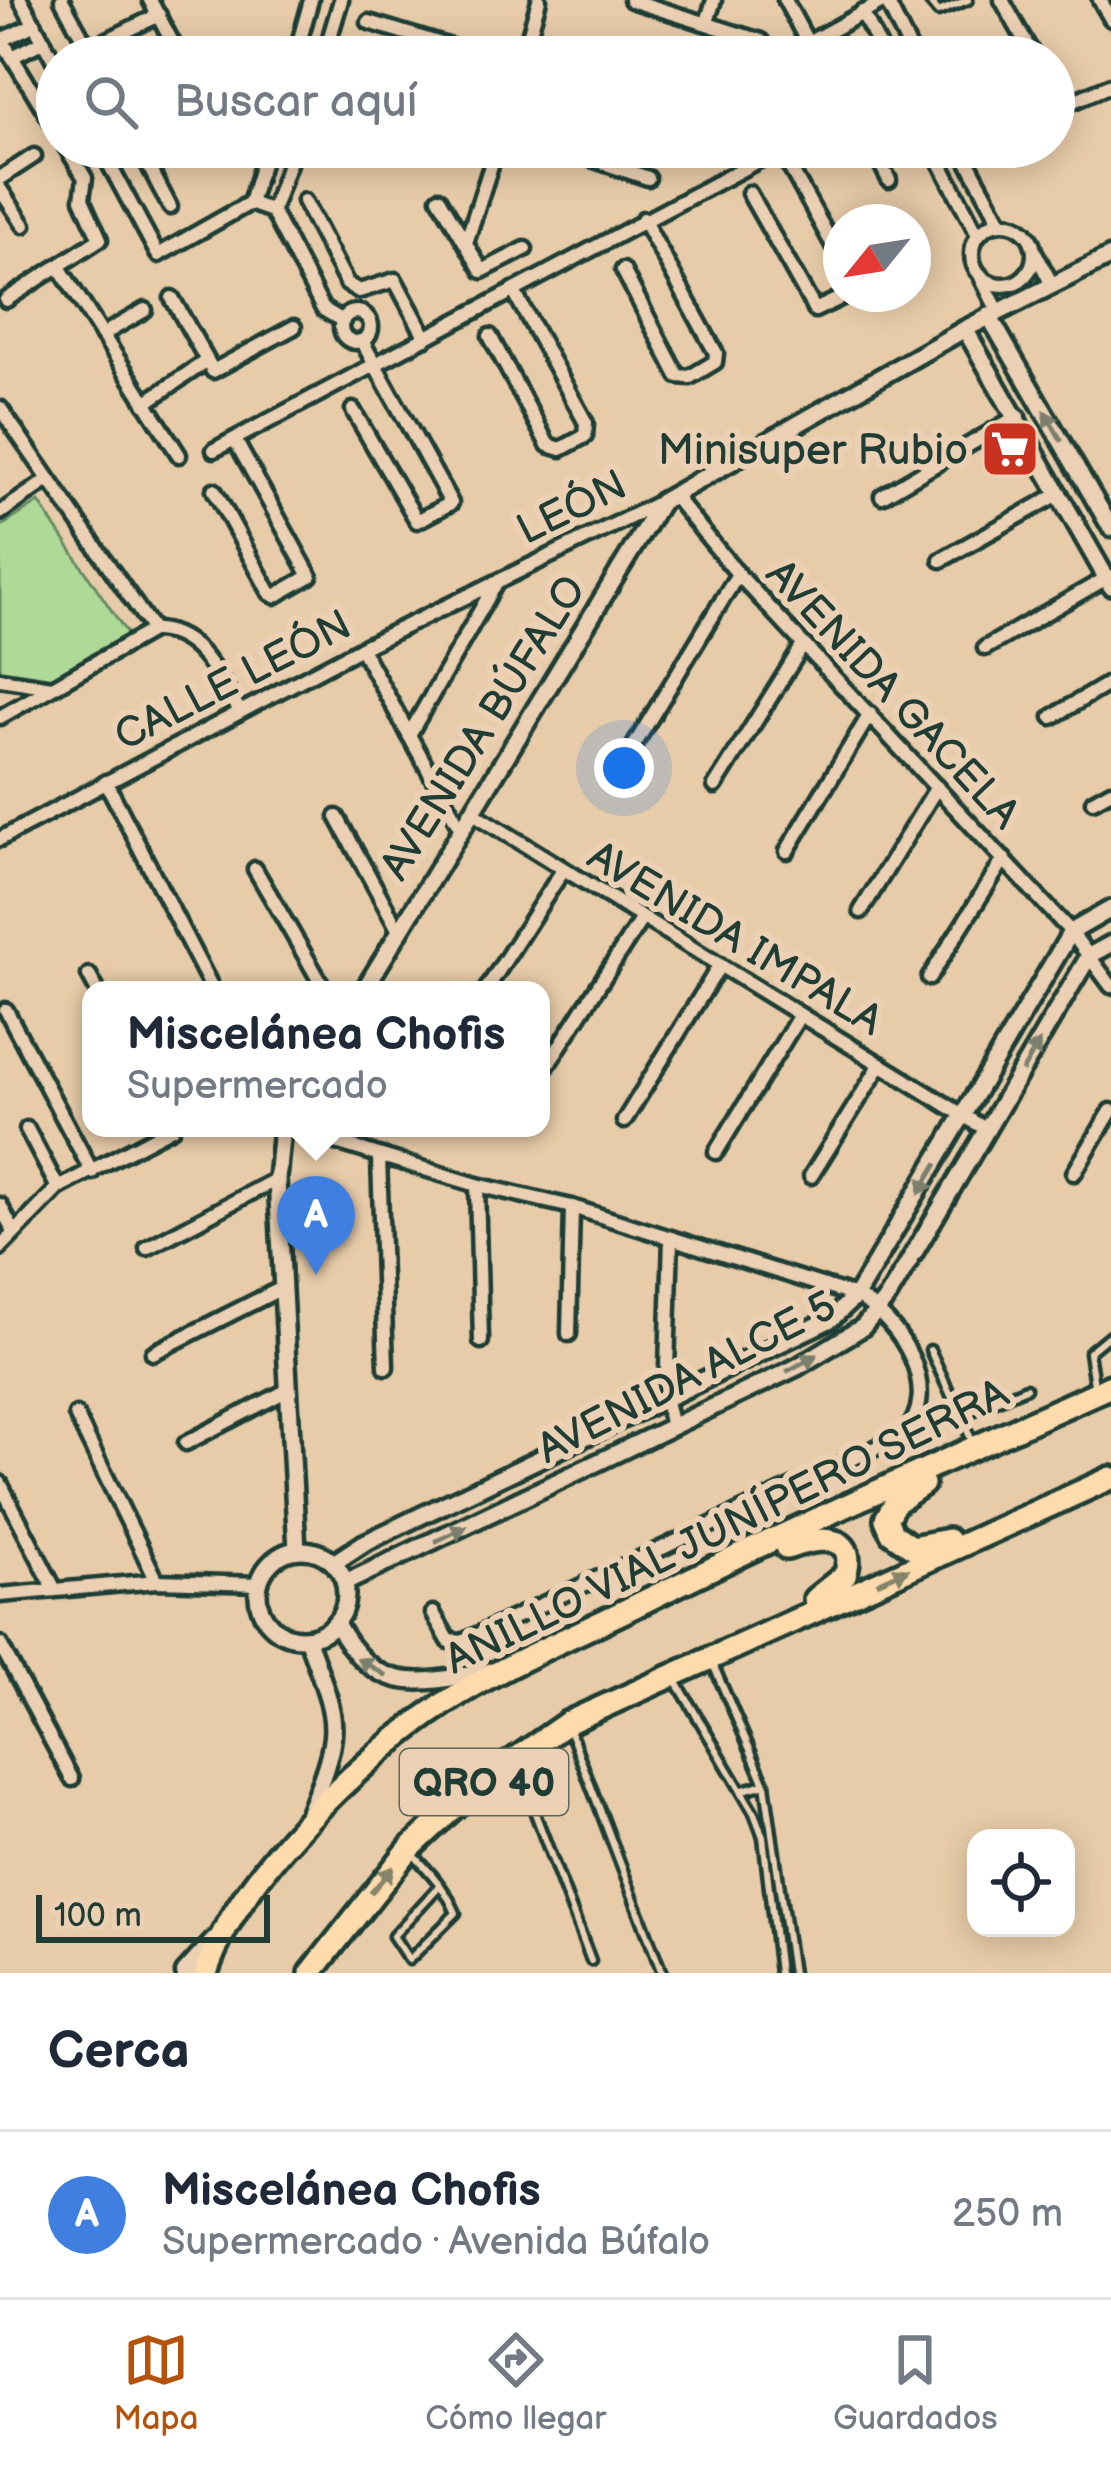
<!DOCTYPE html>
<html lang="es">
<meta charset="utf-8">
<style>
body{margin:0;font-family:"Balsamiq Sans",sans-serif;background:#f6f6f7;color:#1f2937}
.controls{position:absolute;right:36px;bottom:36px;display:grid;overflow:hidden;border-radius:24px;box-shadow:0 6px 30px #0003}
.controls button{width:108px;height:108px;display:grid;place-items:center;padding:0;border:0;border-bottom:3px solid #e0e1e3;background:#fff;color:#1f2937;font:60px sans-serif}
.compass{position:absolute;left:823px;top:204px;width:108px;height:108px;border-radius:50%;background:#fff;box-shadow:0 6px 30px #0003;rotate:240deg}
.scale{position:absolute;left:36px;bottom:30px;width:234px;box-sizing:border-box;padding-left:12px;border:6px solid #1f3d34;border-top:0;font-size:33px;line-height:42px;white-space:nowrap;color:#1f3d34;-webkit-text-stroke:9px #ecd0b3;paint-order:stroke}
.you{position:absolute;left:624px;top:768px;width:42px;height:42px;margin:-30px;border:9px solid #fff;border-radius:50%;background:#1a73e8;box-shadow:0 0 0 18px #1a73e833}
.badge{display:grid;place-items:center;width:78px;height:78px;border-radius:50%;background:#b45309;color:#fff;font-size:39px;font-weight:700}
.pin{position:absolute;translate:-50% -99px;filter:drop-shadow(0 3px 6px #0008)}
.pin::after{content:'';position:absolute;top:63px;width:42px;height:36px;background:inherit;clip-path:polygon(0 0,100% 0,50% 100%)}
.popup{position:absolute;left:82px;top:981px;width:468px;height:156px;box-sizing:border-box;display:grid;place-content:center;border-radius:24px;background:#fff;filter:drop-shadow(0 3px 9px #0005);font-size:39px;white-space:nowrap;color:#747a83}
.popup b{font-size:45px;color:#1f2937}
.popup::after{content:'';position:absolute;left:50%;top:100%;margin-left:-24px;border:24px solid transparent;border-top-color:#fff}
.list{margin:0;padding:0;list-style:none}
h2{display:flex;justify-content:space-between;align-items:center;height:156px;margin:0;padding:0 48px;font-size:51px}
h2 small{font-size:39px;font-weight:400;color:#747a83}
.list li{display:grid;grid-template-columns:78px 1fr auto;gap:36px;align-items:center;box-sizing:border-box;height:168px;padding:0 48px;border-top:3px solid #e0e1e3}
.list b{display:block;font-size:45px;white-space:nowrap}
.list p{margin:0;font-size:39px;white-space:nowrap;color:#747a83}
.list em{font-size:39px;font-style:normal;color:#747a83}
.icon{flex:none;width:66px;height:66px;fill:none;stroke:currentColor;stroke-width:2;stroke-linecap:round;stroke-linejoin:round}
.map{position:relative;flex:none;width:1111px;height:1973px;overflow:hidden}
.search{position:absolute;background:#fff;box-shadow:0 6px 30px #0003;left:36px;right:36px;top:36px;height:132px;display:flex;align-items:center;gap:30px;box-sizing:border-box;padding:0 42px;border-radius:66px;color:#747a83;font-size:45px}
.sheet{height:324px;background:#fff}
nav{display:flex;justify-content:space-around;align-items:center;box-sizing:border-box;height:168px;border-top:3px solid #e0e1e3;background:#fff;font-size:33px;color:#747a83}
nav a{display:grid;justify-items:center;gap:6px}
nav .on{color:#b45309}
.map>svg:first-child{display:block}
</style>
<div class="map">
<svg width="1111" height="1973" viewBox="0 0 1111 1973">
<rect width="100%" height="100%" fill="#e8cca9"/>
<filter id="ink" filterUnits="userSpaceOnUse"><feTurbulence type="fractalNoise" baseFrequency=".00833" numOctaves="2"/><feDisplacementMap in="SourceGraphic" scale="24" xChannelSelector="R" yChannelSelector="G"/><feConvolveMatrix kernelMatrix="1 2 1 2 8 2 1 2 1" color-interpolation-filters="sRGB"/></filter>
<g filter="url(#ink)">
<path fill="#aed996" stroke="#668b65" stroke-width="3" d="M 39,502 L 128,635 L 55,682 L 0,674 L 0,527 Z"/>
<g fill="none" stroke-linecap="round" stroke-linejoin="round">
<g stroke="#1f3d34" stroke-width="15">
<g id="service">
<path d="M 928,0 L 938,12 L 968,0"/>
<path d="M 930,1350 L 973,1443"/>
<path d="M 1094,1385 L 1089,1352 L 1111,1334"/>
<path d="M 963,1415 L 1026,1388"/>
<path d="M 712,1662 L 765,1784 L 792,1973"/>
<path d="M 675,1679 L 754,1813 L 763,1837 L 779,1973"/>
<path d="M 568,1726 L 662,1973"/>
<path d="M 516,1763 L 591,1961"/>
<path d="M 743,1790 L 765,1784"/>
<path d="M 412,1853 C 429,1871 446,1889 456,1913 L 409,1960 L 393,1936 L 440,1885"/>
</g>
</g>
<g stroke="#1f3d34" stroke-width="21">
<g id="minor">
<path d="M 21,0 L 57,66"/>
<path d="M 62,0 L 93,57"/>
<path d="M 150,0 L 180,57"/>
<path d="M 631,0 L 761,41"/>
<path d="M 785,0 L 808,43"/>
<path d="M 886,0 L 914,57"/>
<path d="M 1002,0 L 1034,57"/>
<path d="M 1100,0 L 1111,19"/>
<path d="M 862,12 L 885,57"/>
<path d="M 369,22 L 484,57"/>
<path d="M 707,22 L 714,0"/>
<path d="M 0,37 L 57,131"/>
<path d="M 2,40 L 35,24"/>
<path d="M 89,49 L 159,15"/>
<path d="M 12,57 L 44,41"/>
<path d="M 295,57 L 311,0"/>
<path d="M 324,57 L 341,0"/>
<path d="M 523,57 L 539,0"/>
<path d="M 803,57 L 808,43 L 886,0"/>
<path d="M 1054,94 L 1064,105 L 1111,85"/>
<path d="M 100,147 L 158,255 L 250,203 L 267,147"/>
<path d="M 139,147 L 170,207"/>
<path d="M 556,147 L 648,178"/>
<path d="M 872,147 L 889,180"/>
<path d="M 932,147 L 978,235"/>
<path d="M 960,147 L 1001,223"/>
<path d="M 780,149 L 841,260"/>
<path d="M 0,178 L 34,156"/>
<path d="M 0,189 L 24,225"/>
<path d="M 749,193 L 815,310 L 849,294"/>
<path d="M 439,198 L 482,271 L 525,249"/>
<path d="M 304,201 L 347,284 L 359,291 L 395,280 L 426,338"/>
<path d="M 250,203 L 272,211 L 323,309 L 343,321"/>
<path d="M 272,211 L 295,147"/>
<circle cx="1003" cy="254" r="31"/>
<path d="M 466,243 L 497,147"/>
<path d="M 1035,252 L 1051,283"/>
<path d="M 59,267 L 179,455"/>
<path d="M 623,270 L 678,376 L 690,377 L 715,362 L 716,353 L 643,219"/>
<path d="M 981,277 L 998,311"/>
<path d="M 172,298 L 213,371 L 294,327"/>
<path d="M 6,300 L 100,239 L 82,199 L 85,178 L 66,147"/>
<circle cx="356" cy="327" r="15"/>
<path d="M 102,335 L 145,310"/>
<path d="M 490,336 L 548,445 L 561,449 L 585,436 L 586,423 L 513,290"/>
<path d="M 145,403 L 205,362"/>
<path d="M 0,408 L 153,630"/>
<path d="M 353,410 L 417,521 L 451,503 L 362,341"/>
<path d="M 214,450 L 784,147"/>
<path d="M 214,490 L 270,593 L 275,596 L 310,576 L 235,440"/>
<path d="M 673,495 L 738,574 L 1071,932 L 1111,986"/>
<path d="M 882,496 L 1018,416"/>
<path d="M 0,513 L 48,480"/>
<path d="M 941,560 L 1060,493"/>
<path d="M 361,648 L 462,831"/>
<path d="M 985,648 L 1110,576"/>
<path d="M 0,679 L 52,687"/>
<path d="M 0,717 L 153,630 C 199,630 218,678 240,711"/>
<path d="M 1052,717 L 1111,682"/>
<path d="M 409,735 L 495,585"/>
<path d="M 615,777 L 738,574"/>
<path d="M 106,782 L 213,990"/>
<path d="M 715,786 L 803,645"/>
<path d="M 1093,801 L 1111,791"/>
<path d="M 473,813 L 987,1130"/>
<path d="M 337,817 L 399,931"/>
<path d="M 0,839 L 361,648 L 661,502"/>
<path d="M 787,851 L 870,714"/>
<path d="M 255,869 L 325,990"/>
<path d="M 861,911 L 937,787"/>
<path d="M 89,975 L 97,990"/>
<path d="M 929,978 L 1004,859"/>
<path d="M 486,990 L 563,870"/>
<path d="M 6,1010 L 92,1172"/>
<path d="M 541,1075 L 642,918"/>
<path d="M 624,1121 L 720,965"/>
<path d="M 290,1128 L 477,1185 L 572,1207 L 856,1296 C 900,1320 945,1391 903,1435 L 462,1642 L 449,1641 L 433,1613"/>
<path d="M 27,1129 L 58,1188"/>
<path d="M 716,1152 L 800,1015"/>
<path d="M 379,1158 L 386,1367"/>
<path d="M 1074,1173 L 1111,1111"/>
<path d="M 811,1176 L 881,1064"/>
<path d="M 477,1185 L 481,1341"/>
<path d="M 0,1205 L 14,1232"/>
<path d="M 671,1238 L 666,1401 L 672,1427"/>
<path d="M 0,1248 L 58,1188 L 172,1128"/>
<path d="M 147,1248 L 277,1179"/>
<path d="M 569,1334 L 572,1207"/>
<path d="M 153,1353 L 282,1288"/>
<path d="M 76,1415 L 157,1581"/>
<path d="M 186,1443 L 286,1391"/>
<path d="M 0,1483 L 54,1588"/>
<path d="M 0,1595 L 157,1581 L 259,1584"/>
<path d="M 0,1644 L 72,1779"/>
</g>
</g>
<g stroke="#1f3d34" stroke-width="24">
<g id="tertiary">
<path d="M 989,316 L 1111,528"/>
<path d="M 965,329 L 1111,586"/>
<path d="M 364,990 L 661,502 L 965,329 L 1111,256"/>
<path d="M 282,1128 L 277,1179 L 297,1550"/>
<circle cx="302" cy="1594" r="44"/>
<path d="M 335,1562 L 364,1543 L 831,1319 L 856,1296 L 1071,932 L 1111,909"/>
<path d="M 345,1583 L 797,1367 L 863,1327 L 888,1297 L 1089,956 L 1111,944"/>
<path d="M 336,1623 C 375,1695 416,1685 490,1671"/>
<path d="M 307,1817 C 343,1726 340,1728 307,1638"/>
</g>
</g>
<g stroke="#1f3d34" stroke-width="27">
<path id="secondary" d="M 186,1973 L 216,1940"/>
</g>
<g stroke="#1f3d34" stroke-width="30">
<g id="trunk">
<path d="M 923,1484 L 895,1503 L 886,1519 L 892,1533 L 912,1547 L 948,1540"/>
<path d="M 787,1548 C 812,1538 860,1530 845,1575 L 815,1599"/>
<path d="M 206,1973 C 238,1875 360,1759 445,1703 C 505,1664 575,1636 639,1604 C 795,1527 953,1457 1111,1386"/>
<path d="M 311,1973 L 409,1849 L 478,1785 L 567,1723 L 1111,1478"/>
</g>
</g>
<use href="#service" stroke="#ecd0b3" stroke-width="6"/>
<use href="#minor" stroke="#ecd0b3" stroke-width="12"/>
<use href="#tertiary" stroke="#ecd0b3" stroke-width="15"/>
<use href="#secondary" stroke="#ecd0b3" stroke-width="18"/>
<use href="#trunk" stroke="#fedbac" stroke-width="21"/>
</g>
<defs><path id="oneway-solid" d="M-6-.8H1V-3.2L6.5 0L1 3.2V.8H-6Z" transform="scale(3)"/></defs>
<g fill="#7b7f6d">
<use href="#oneway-solid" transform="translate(1053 426) rotate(-120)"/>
<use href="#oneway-solid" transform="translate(1031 1056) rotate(-60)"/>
<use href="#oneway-solid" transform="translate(928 1179) rotate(121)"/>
<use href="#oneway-solid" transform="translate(802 1363) rotate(-29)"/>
<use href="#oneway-solid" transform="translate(451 1534) rotate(-26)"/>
<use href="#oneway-solid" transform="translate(372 1667) rotate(-149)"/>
</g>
<g fill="#83846a">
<use href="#oneway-solid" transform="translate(893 1576) rotate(-24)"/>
<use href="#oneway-solid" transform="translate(382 1880) rotate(-49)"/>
</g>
</g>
<defs>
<g id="supermarket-square" transform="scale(3)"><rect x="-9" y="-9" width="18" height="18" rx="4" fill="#c8321e" stroke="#ecd0b3"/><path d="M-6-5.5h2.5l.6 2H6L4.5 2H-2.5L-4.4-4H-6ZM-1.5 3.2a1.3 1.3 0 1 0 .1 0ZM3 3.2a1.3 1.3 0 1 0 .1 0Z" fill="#fff"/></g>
</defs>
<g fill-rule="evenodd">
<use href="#supermarket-square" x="1010" y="449"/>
</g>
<g text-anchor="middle" stroke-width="12" stroke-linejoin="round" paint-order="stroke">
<rect fill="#ecd0b3" stroke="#5c695a" stroke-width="3" x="400" y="1749" width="168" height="66" rx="9"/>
<g font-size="39" font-weight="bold" fill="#1f3d34">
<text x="484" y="1796">QRO 40</text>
</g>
<g font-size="42" fill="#1f3d34" stroke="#ecd0b3" text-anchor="end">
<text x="968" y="464">Minisuper Rubio</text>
</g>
<g font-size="42" fill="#1f3d34" stroke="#ecd0b3">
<text transform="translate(571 506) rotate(-26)" y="15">LEÓN</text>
<text transform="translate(232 679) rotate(-27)" y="15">CALLE LEÓN</text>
<text transform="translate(894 693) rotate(47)" y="15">AVENIDA GACELA</text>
<text transform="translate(482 727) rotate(-58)" y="15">AVENIDA BÚFALO</text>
<text transform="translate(736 937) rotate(31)" y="15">AVENIDA IMPALA</text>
<text transform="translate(686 1376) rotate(-27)" y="15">AVENIDA ALCE 5</text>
<text transform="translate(726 1525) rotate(-26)" y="15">ANILLO VIAL JUNÍPERO SERRA</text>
</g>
</g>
</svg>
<div class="controls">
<button><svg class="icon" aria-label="locate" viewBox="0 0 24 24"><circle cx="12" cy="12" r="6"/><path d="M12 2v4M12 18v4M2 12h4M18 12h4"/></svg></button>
</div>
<svg class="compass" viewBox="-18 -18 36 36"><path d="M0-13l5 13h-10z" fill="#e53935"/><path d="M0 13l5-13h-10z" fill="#747a83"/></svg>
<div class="scale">100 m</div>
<div class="you"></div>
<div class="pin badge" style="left:316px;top:1275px;background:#3f7fe0">A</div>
<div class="popup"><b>Miscelánea Chofis</b>Supermercado</div>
<div class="search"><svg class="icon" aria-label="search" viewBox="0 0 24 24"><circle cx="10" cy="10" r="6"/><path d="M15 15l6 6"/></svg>Buscar aquí</div>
</div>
<section class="sheet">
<h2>Cerca<small></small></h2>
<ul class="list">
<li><span class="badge" style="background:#3f7fe0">A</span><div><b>Miscelánea Chofis</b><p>Supermercado · Avenida Búfalo</p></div><em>250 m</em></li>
</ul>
</section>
<nav>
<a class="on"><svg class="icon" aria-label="map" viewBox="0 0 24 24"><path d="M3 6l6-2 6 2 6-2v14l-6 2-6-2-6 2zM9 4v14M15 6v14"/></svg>Mapa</a>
<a><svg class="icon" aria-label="directions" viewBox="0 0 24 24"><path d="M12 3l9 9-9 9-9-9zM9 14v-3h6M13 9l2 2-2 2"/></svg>Cómo llegar</a>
<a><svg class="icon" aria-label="saved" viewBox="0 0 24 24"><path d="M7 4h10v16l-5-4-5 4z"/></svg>Guardados</a>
</nav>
